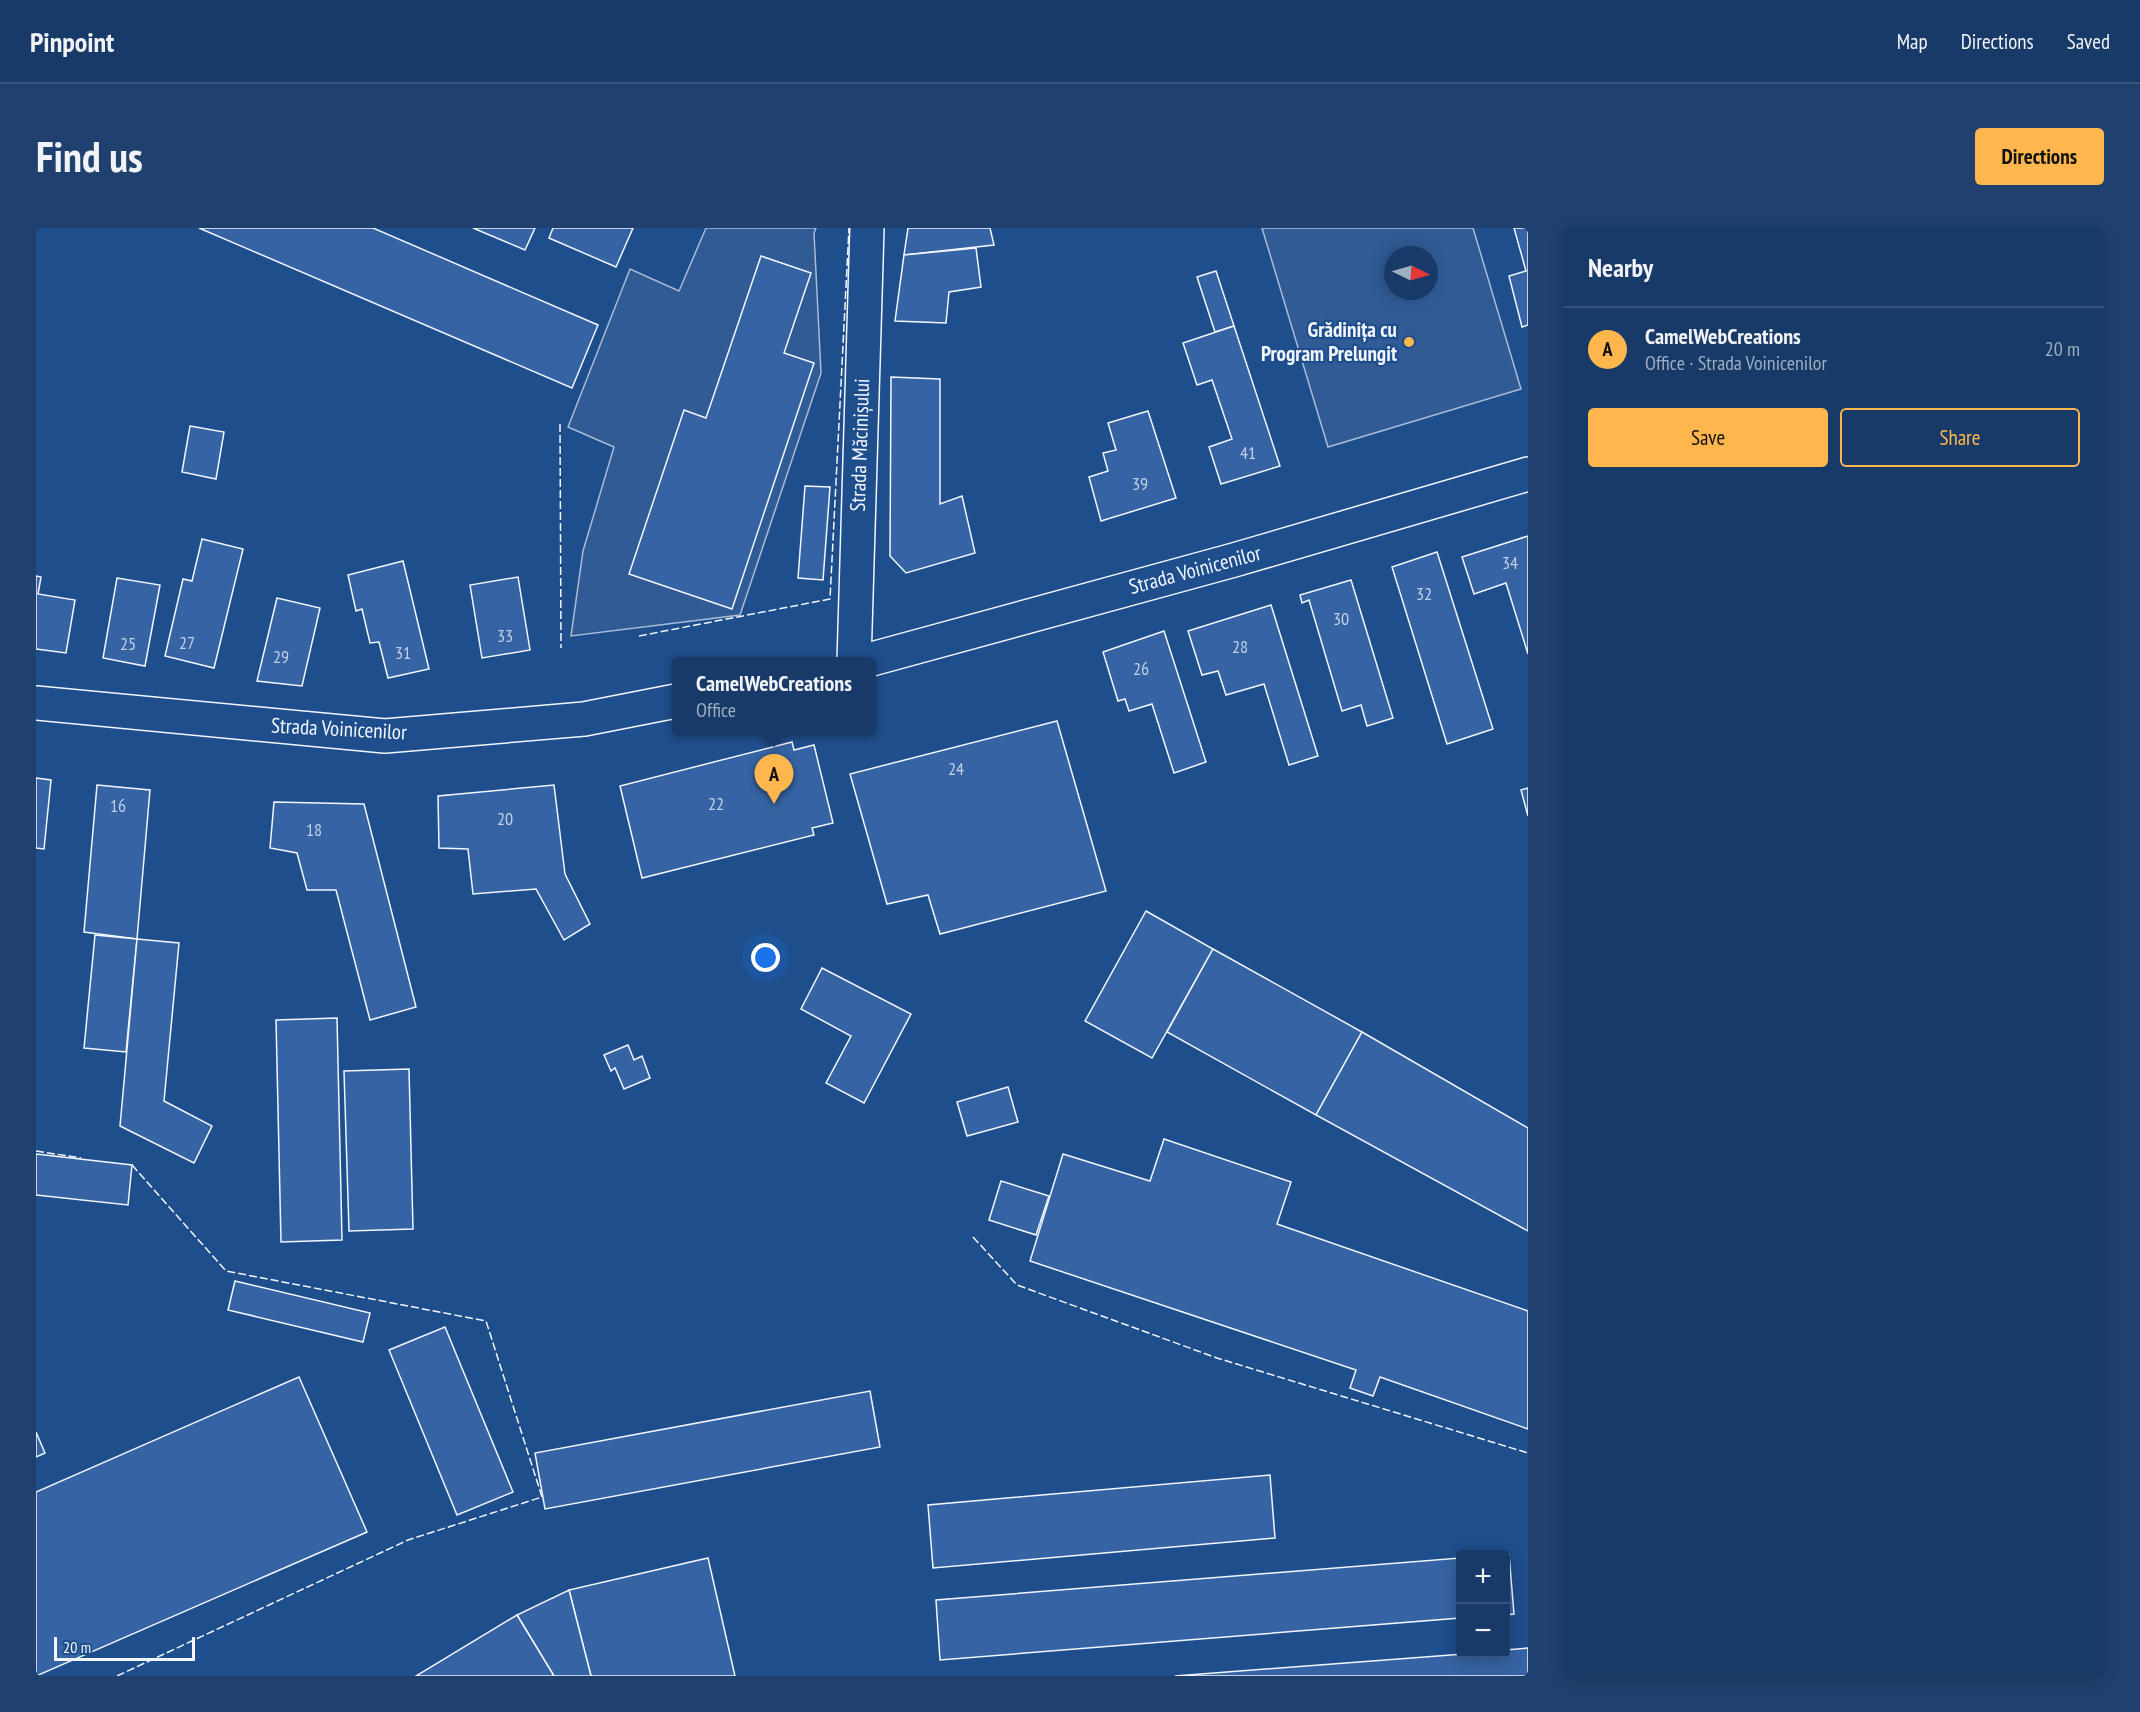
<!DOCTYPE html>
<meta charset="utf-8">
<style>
body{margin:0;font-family:"PT Sans Narrow",sans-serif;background:#20416f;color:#f1f3f6}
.controls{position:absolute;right:18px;bottom:18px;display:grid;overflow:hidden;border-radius:6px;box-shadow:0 3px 15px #0003}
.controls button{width:54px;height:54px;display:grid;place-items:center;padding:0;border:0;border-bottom:2px solid #36547d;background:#173a69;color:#f1f3f6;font:30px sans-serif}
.compass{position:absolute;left:1348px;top:18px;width:54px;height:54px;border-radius:50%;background:#173a69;box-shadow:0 3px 15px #0003;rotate:95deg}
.scale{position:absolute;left:18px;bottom:15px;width:141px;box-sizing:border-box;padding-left:6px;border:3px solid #f2f6ff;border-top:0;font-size:16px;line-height:21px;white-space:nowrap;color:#f2f6ff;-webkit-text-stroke:4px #1f4e8c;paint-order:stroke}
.you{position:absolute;left:730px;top:730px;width:21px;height:21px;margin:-15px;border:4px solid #fff;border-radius:50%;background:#1a73e8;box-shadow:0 0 0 9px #1a73e833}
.badge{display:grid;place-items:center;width:39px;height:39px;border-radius:50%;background:#ffb74d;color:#111;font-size:20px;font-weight:700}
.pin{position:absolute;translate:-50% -50px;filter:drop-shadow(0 2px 3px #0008)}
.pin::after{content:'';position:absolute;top:32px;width:21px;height:18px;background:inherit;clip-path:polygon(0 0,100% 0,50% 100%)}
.popup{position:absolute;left:636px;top:429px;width:204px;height:78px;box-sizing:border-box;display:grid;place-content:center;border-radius:6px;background:#173a69;filter:drop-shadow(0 2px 4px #0005);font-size:20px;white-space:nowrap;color:#9eadc0}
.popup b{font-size:22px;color:#f1f3f6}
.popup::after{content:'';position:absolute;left:50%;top:100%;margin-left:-12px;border:12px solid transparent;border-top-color:#173a69}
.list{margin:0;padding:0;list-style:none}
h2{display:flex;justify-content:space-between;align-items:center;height:78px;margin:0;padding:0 24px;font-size:26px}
h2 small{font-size:20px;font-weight:400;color:#9eadc0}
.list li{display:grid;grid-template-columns:39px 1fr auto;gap:18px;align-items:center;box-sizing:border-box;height:84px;padding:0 24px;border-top:2px solid #36547d}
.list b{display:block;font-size:22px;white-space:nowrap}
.list p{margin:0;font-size:20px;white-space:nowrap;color:#9eadc0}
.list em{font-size:20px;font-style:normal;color:#9eadc0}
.actions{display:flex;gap:12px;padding:18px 24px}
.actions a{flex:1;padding:14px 0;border:2px solid #ffb74d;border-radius:6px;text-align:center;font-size:21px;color:#ffb74d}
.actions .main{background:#ffb74d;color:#111}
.map{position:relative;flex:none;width:1492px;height:1448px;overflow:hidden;border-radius:6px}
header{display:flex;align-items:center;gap:36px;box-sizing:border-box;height:84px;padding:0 30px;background:#173a69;border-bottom:2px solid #36547d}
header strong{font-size:28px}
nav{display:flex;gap:33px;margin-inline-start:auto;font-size:21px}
.intro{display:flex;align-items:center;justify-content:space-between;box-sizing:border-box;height:144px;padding:0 36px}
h1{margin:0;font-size:42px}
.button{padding:15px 27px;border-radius:6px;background:#ffb74d;color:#111;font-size:21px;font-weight:700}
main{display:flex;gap:36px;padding:0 36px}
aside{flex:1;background:#173a69;border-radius:6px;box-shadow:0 3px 15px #0003}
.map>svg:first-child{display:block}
</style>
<header>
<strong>Pinpoint</strong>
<nav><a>Map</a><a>Directions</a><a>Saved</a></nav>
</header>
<div class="intro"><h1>Find us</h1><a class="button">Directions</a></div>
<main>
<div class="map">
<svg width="1492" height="1448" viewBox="0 0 1492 1448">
<rect width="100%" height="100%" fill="#1f4e8c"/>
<g fill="#305b95" stroke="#a8bbd7" stroke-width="1.5" fill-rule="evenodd">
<path d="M 670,0 L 780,0 L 778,5 L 785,145 L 704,387 L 535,408 L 547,323 L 578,219 L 532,199 L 594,41 L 643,63 Z"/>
<path d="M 1226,0 L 1437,0 L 1485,161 L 1292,219 ZM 1357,27 L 1393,27 L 1393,63 L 1357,63 Z"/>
</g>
<g fill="#3563a3" stroke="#f2f6ff" stroke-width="1.5">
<path d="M 163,0 L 337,0 L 562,97 L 536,160 Z"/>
<path d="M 437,0 L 499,0 L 489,22 Z"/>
<path d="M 517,0 L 597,0 L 580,39 L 513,10 Z"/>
<path d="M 872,0 L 954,0 L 958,17 L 868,27 Z"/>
<path d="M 1478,0 L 1492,0 L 1492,97 L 1486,99 L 1473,48 L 1490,43 Z"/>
<path d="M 940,20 L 945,59 L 913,64 L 910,95 L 859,93 L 868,27 Z"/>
<path d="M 725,28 L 775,45 L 748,125 L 778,135 L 696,381 L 593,346 L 648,182 L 670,190 Z"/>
<path d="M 1180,43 L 1198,98 L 1179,104 L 1161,49 Z"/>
<path d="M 1198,98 L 1244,238 L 1185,256 L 1173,219 L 1196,211 L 1176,152 L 1161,157 L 1147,115 Z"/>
<path d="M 855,149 L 904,151 L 904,276 L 926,268 L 939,325 L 870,345 L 854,328 Z"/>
<path d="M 1112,183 L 1140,270 L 1065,293 L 1053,249 L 1072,243 L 1067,225 L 1080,222 L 1072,195 Z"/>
<path d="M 154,198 L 188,204 L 180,251 L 146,244 Z"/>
<path d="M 769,258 L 794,259 L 787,352 L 762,350 Z"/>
<path d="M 1492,308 L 1492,426 L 1470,355 L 1438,366 L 1426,329 Z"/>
<path d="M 166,311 L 207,321 L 178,440 L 129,428 L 147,351 L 156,353 Z"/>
<path d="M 1401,324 L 1457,501 L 1411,516 L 1356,339 Z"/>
<path d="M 367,333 L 393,441 L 352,450 L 343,414 L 334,415 L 326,381 L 320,383 L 312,347 Z"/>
<path d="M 0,348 L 5,349 L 2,366 L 39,372 L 30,425 L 0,421 Z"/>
<path d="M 482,349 L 494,422 L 446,430 L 434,357 Z"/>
<path d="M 81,350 L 124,357 L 109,438 L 67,430 Z"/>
<path d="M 1315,352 L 1357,490 L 1331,498 L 1325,477 L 1306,483 L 1273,372 L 1266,375 L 1264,367 Z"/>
<path d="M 241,370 L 284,380 L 266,458 L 221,453 Z"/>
<path d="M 1235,377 L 1282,528 L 1253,537 L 1228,456 L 1190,467 L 1182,443 L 1166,447 L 1152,403 Z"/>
<path d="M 1128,403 L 1170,534 L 1138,545 L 1116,476 L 1093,483 L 1089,471 L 1082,473 L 1067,424 Z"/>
<path d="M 1021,493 L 1070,663 L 904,706 L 892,667 L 851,676 L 814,546 Z"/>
<path d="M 756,514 L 758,522 L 778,517 L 797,595 L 776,600 L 778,607 L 606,650 L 584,558 Z"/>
<path d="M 0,550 L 15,552 L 8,621 L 0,620 Z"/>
<path d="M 61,557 L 114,562 L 101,711 L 48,704 Z"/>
<path d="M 518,557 L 529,646 L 554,696 L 528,712 L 500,661 L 437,666 L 432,621 L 403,620 L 402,568 Z"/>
<path d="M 1492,560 L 1492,588 L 1485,562 Z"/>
<path d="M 238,574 L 328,576 L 380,779 L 334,792 L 300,662 L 271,662 L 261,625 L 234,620 Z"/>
<path d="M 1110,683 L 1177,721 L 1116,830 L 1049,793 Z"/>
<path d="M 59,707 L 101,711 L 90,824 L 48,820 Z"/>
<path d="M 101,711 L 143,715 L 128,873 L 176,898 L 158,935 L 84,898 Z"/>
<path d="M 1177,721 L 1326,804 L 1280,887 L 1131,804 Z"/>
<path d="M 786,740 L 875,786 L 828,875 L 790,855 L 815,808 L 765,781 Z"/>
<path d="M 301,790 L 306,1012 L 245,1014 L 240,792 Z"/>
<path d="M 1326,804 L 1492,900 L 1492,1003 L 1280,887 Z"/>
<path d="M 592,817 L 598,832 L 606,828 L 614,850 L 588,861 L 579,840 L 575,843 L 568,827 Z"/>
<path d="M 373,841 L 377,1001 L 313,1003 L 308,843 Z"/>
<path d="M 972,859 L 982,894 L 931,908 L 921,874 Z"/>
<path d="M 1128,911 L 1255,954 L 1241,996 L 1492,1083 L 1492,1201 L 1344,1149 L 1337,1168 L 1314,1160 L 1320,1142 L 994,1033 L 1027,926 L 1114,953 Z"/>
<path d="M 0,926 L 96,937 L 92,977 L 0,967 Z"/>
<path d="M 965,953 L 1013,968 L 1000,1007 L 953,992 Z"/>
<path d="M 199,1053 L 334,1085 L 327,1114 L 192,1082 Z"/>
<path d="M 409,1099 L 477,1264 L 421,1287 L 353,1122 Z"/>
<path d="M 263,1149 L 331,1304 L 0,1448 L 0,1264 Z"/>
<path d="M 834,1163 L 844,1219 L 509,1281 L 499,1225 Z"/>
<path d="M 0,1204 L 9,1225 L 0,1229 Z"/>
<path d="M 1234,1247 L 1239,1310 L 897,1340 L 892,1277 Z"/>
<path d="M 1463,1326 L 1473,1326 L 1478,1386 L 1470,1387 L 1470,1326 Z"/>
<path d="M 672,1330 L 699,1448 L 555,1448 L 533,1362 Z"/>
<path d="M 1424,1330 L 1424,1390 L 904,1432 L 900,1372 Z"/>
<path d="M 533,1362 L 555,1448 L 518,1448 L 481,1387 Z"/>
<path d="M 481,1387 L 518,1448 L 380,1448 Z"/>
<path d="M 1492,1420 L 1492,1448 L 1139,1448 L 1428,1426 L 1470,1426 L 1470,1422 Z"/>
</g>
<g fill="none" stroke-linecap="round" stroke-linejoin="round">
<g stroke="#f2f6ff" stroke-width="36">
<g id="minor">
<path d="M 818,434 L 831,0"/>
<path d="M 825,434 L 1198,332 L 1492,246"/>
<path d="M 0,475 L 349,508 L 548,491 L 640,473"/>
</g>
</g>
<use href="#minor" stroke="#1f4e8c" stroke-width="33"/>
<g stroke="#f2f6ff" stroke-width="1.5" stroke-dasharray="8 3" stroke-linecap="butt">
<path d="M 524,196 L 525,420"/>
<path d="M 603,408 L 794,371 L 813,0"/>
<path d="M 0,923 L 45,930"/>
<path d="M 937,1009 L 981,1057 L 1181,1130 L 1492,1225"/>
<path d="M 81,1448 L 372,1312 L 506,1269 L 450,1093 L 190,1043 L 96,937 L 93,937"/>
</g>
</g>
<circle fill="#ffb74d" stroke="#1f4e8c" stroke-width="2" cx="1373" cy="114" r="6"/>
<g text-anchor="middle" stroke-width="4.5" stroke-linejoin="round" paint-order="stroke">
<g font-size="18" fill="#c3d1e8">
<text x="1212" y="231">41</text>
<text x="1104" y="262">39</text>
<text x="1474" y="341">34</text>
<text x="1388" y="372">32</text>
<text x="1305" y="397">30</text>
<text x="469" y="414">33</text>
<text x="151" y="421">27</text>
<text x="92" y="422">25</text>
<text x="1204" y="425">28</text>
<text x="367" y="431">31</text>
<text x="245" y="435">29</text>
<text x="1105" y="447">26</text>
<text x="920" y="547">24</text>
<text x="680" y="582">22</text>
<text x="82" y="584">16</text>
<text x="469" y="597">20</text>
<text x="278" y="608">18</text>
</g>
<g font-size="21" font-weight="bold" fill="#f2f6ff" stroke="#1f4e8c" text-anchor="end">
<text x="1361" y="109">Grădinița cu<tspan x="1361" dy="24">Program Prelungit</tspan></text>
</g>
<g font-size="21" fill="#f2f6ff" stroke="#1f4e8c">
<text transform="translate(824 217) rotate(-88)" y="7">Strada Măcinișului</text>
<text transform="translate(1159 342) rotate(-15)" y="7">Strada Voinicenilor</text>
<text transform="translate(303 501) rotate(3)" y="7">Strada Voinicenilor</text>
</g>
</g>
</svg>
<div class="controls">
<button>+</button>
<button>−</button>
</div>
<svg class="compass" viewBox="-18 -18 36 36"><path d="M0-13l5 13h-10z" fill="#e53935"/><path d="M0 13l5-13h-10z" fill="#9eadc0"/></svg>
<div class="scale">20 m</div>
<div class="you"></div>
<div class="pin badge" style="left:738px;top:576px">A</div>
<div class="popup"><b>CamelWebCreations</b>Office</div>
</div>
<aside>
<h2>Nearby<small></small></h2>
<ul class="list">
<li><span class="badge">A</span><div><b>CamelWebCreations</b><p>Office · Strada Voinicenilor</p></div><em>20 m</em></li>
</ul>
<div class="actions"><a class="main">Save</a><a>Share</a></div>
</aside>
</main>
